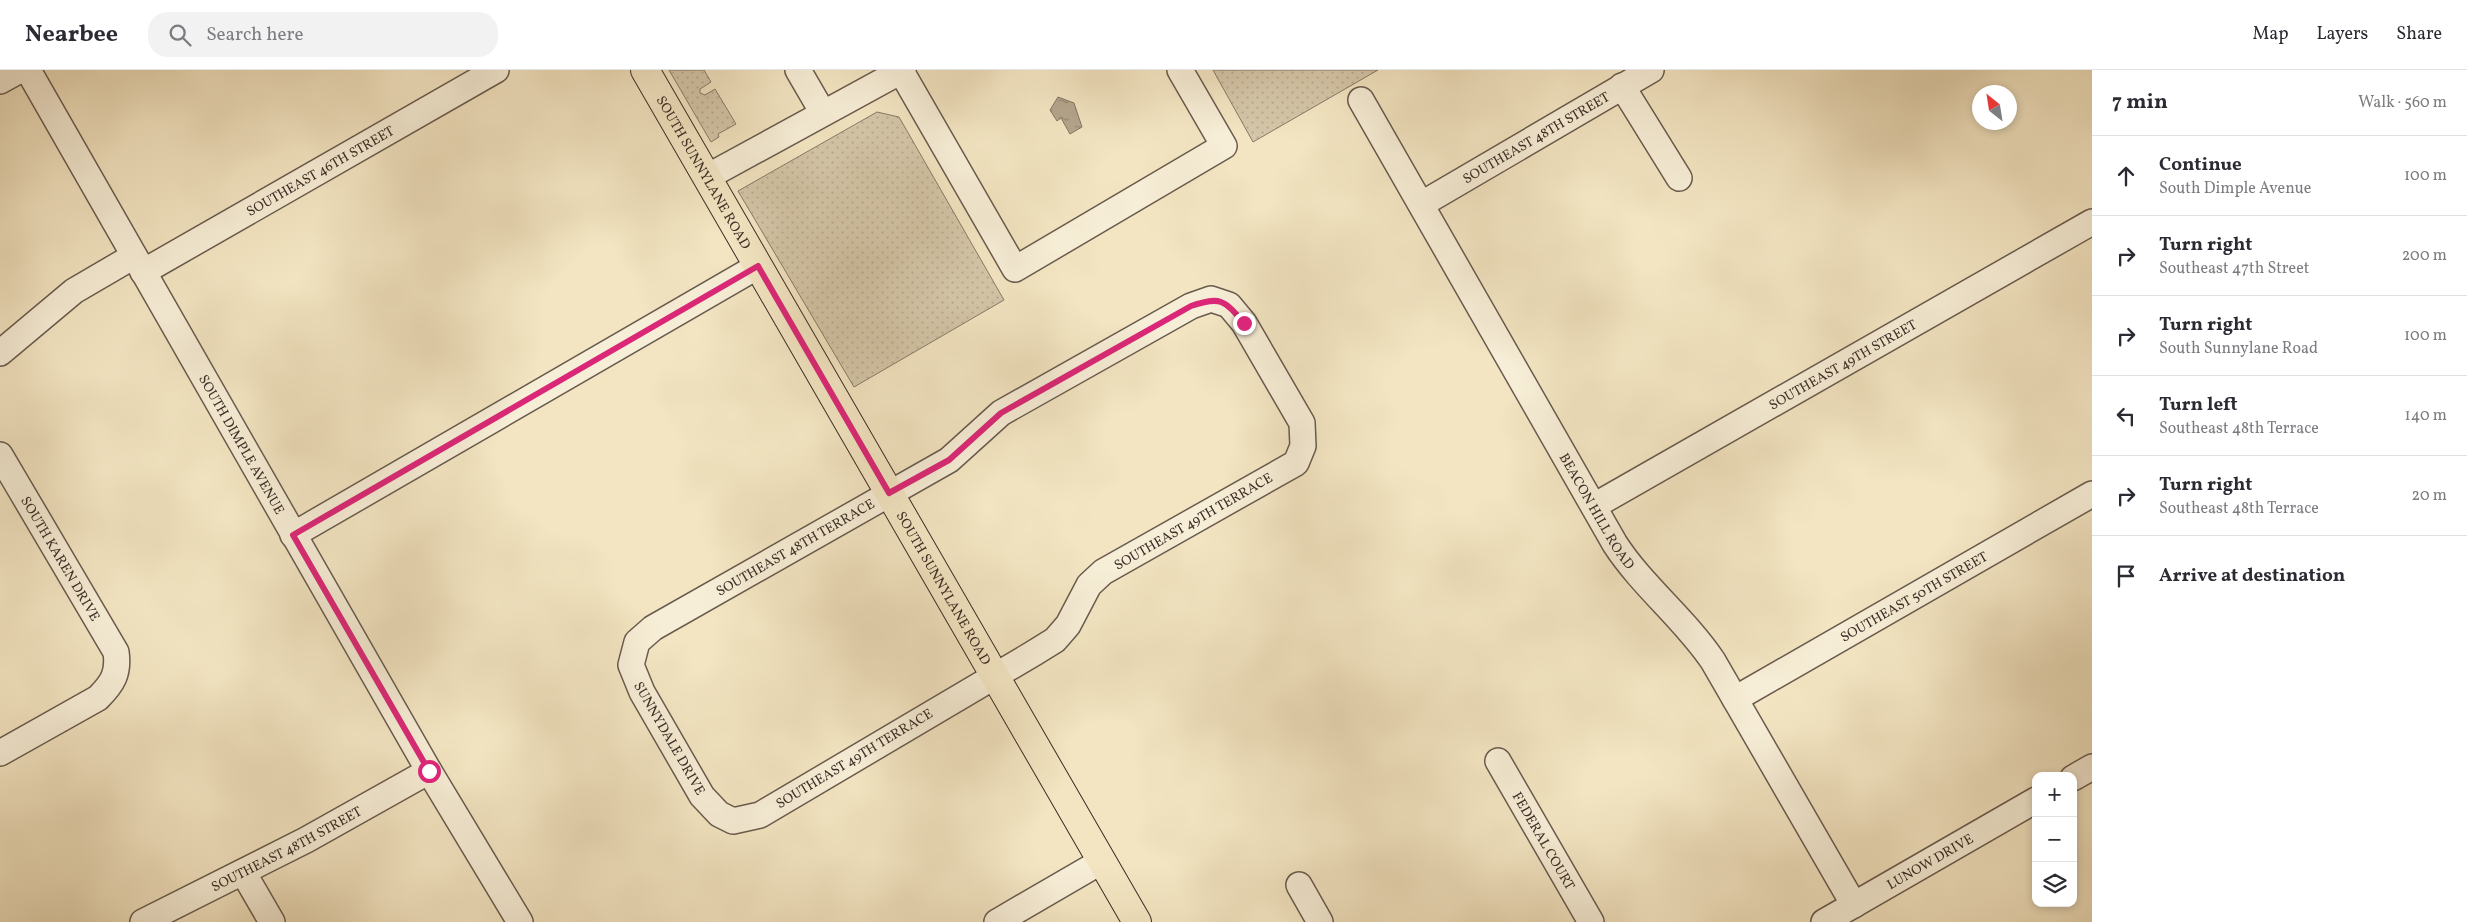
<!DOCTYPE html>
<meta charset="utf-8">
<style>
body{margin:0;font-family:Vollkorn,serif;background:#f2f2f3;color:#2b2b33}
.controls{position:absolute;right:15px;bottom:15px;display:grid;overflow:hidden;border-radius:10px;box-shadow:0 2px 8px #0003}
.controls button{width:45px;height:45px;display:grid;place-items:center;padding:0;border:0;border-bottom:1px solid #e1e1e2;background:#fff;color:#2b2b33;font:25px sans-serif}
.compass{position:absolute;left:1972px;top:15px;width:45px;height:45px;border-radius:50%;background:#fff;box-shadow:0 2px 8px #0003;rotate:330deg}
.stop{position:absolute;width:15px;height:15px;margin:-11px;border:4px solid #db2777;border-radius:50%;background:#fff}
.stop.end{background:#db2777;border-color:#fff;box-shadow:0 1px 5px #0008}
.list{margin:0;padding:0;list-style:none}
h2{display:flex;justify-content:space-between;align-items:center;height:65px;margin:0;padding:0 20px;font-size:21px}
h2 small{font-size:16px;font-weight:400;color:#7c7c81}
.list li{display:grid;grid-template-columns:32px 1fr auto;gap:15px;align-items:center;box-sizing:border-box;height:80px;padding:0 20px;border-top:1px solid #e1e1e2}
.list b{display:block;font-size:19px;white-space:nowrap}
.list p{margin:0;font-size:16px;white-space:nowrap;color:#7c7c81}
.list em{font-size:16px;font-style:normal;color:#7c7c81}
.icon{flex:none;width:28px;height:28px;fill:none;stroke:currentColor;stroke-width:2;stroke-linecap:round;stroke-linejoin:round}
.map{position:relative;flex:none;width:2092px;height:852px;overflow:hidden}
header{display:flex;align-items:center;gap:30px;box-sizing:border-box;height:70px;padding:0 25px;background:#fff;border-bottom:1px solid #e1e1e2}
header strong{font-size:24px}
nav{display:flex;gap:28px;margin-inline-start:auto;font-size:18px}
.search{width:350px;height:45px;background:#f2f2f3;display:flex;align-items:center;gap:12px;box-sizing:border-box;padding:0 18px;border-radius:20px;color:#7c7c81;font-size:19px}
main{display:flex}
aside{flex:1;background:#fff}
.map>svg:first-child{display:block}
</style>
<header>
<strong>Nearbee</strong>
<div class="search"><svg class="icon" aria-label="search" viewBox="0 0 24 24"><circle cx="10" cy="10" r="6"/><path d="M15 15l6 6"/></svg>Search here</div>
<nav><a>Map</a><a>Layers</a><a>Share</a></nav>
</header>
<main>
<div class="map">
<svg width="2092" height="852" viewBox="0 0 2092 852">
<defs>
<pattern id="grass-dots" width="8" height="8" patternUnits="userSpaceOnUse" patternTransform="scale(1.25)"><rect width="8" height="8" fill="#d4c6a8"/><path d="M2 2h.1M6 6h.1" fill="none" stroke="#b7aa91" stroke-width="1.8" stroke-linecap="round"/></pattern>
<pattern id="water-ripples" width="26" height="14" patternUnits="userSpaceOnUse" patternTransform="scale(1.25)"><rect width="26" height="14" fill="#b5a68d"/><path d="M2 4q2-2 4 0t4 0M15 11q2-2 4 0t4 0" fill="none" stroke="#948873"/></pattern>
</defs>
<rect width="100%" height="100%" fill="#f3e5c2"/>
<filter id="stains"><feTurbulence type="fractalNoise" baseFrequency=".004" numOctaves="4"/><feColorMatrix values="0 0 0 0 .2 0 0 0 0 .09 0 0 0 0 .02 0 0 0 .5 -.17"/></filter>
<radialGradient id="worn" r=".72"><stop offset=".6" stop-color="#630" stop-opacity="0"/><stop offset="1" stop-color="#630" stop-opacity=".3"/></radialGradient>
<g fill="url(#grass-dots)" stroke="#887a68">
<path d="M 669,0 L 704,0 L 711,12 L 700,19 L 700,23 L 705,25 L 715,19 L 736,54 L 718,64 L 719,67 L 711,72 Z"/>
<path d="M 1213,0 L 1378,0 L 1253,72 Z"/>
<path d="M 877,42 L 899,47 L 1004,230 L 854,317 L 738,121 Z"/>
</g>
<path fill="url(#water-ripples)" stroke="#857664" d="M 1058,27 L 1074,33 L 1082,57 L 1070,64 L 1061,48 L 1057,51 L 1050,40 Z"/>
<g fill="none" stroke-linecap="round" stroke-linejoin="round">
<g stroke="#6a5b4e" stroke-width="28">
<g id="minor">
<path id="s1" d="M 28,0 L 429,701 L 520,852"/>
<path d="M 798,0 L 823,43"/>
<path d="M 901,1 L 1015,199 L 1224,76 L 1180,0"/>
<path d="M 0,11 L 20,0"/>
<path d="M 1622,16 L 1679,108"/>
<path id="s2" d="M 1361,30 L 1615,474 C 1643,517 1684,548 1713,591 L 1854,835"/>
<path d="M 707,107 L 903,0"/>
<path id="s3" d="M 1422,134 L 1651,0"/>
<path id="s4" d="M 143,202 L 496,0"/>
<path d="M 1211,229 L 1229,235 L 1244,253 L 1302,353 L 1303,376 L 1296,393 L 1103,502 L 1089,515 L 1068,555 L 1055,570 L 1034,583 L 760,745 L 733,751 L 719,744 L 702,726 L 642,622 L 631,595 L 637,572 L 653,558 L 949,390 L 1001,343 L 1191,236 Z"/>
<path d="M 0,283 L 74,221 L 134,186"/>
<path id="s5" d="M 0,385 L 116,582 C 119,603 113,613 98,628 L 0,683"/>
<path id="s6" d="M 1594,436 L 2092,152"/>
<path d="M 293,465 L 758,196"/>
<path id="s7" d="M 1735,629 L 2092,424"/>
<path id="s8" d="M 1498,691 L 1591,852"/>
<path d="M 2073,708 L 2092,697"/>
<path d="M 243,802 L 272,852"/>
<path d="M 1299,815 L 1320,852"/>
<path id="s9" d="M 143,852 L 306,770 L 429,701"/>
<path d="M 997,852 L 1102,791"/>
<path id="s10" d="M 1824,852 L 2036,730"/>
</g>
</g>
<g stroke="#3c2d27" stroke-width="30">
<g id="major">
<path id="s11" d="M 645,0 L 1137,852"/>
</g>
</g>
<use href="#minor" stroke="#f7eed7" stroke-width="25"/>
<use href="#major" stroke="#f3e5c2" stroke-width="28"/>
</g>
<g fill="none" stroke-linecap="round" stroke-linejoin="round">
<path stroke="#db2777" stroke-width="6" d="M 429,701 L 293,465 L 758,196 L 889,423 L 949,390 L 1001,343 L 1191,236 C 1221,226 1224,230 1244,253"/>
</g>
<g text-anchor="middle" stroke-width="4.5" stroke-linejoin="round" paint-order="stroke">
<g font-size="14" fill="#3c2d27" stroke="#f7eed7">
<text dy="5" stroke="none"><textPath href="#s3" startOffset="132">SOUTHEAST 48TH STREET</textPath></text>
<text dy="5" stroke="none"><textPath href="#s4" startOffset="204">SOUTHEAST 46TH STREET</textPath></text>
<text dy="5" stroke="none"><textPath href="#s11" startOffset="118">SOUTH SUNNYLANE ROAD</textPath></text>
<text dy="5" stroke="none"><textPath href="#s6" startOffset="286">SOUTHEAST 49TH STREET</textPath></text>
<text dy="5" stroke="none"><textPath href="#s1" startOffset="431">SOUTH DIMPLE AVENUE</textPath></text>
<text dy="5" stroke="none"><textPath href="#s2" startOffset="474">BEACON HILL ROAD</textPath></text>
<text transform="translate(1193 451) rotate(-30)" y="5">SOUTHEAST 49TH TERRACE</text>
<text transform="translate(795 477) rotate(-30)" y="5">SOUTHEAST 48TH TERRACE</text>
<text dy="5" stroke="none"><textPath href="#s5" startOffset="120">SOUTH KAREN DRIVE</textPath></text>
<text dy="5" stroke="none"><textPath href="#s11" startOffset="598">SOUTH SUNNYLANE ROAD</textPath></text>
<text dy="5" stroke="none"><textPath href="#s7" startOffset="206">SOUTHEAST 50TH STREET</textPath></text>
<text transform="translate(670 668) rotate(60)" y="5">SUNNYDALE DRIVE</text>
<text transform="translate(854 688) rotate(-31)" y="5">SOUTHEAST 49TH TERRACE</text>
<text dy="5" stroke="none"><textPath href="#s8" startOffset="92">FEDERAL COURT</textPath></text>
<text dy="5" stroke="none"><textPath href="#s9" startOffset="161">SOUTHEAST 48TH STREET</textPath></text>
<text dy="5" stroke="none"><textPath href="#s10" startOffset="122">LUNOW DRIVE</textPath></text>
</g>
</g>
<rect width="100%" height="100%" filter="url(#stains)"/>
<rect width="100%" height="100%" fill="url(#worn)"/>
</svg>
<div class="controls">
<button>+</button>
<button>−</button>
<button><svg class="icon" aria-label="layers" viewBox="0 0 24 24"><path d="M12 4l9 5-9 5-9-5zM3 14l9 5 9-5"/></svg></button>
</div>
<svg class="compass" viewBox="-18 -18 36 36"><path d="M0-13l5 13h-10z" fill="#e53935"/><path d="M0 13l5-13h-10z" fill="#7c7c81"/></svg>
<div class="stop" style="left:429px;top:701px"></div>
<div class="stop end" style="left:1244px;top:253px"></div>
</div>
<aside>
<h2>7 min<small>Walk · 560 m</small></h2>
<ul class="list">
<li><svg class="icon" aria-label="ahead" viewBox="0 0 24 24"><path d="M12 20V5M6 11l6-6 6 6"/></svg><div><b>Continue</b><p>South Dimple Avenue</p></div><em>100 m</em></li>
<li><svg class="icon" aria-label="right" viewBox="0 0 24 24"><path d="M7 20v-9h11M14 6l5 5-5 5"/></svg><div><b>Turn right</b><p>Southeast 47th Street</p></div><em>200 m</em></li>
<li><svg class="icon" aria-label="right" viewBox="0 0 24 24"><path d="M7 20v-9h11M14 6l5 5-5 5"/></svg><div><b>Turn right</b><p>South Sunnylane Road</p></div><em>100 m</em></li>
<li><svg class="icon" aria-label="left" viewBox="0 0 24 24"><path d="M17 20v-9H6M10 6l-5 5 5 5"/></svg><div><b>Turn left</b><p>Southeast 48th Terrace</p></div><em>140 m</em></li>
<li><svg class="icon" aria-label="right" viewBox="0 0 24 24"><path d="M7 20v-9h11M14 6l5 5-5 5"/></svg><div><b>Turn right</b><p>Southeast 48th Terrace</p></div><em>20 m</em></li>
<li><svg class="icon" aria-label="arrive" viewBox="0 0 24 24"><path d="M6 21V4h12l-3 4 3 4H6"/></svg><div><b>Arrive at destination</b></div></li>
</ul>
</aside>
</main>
